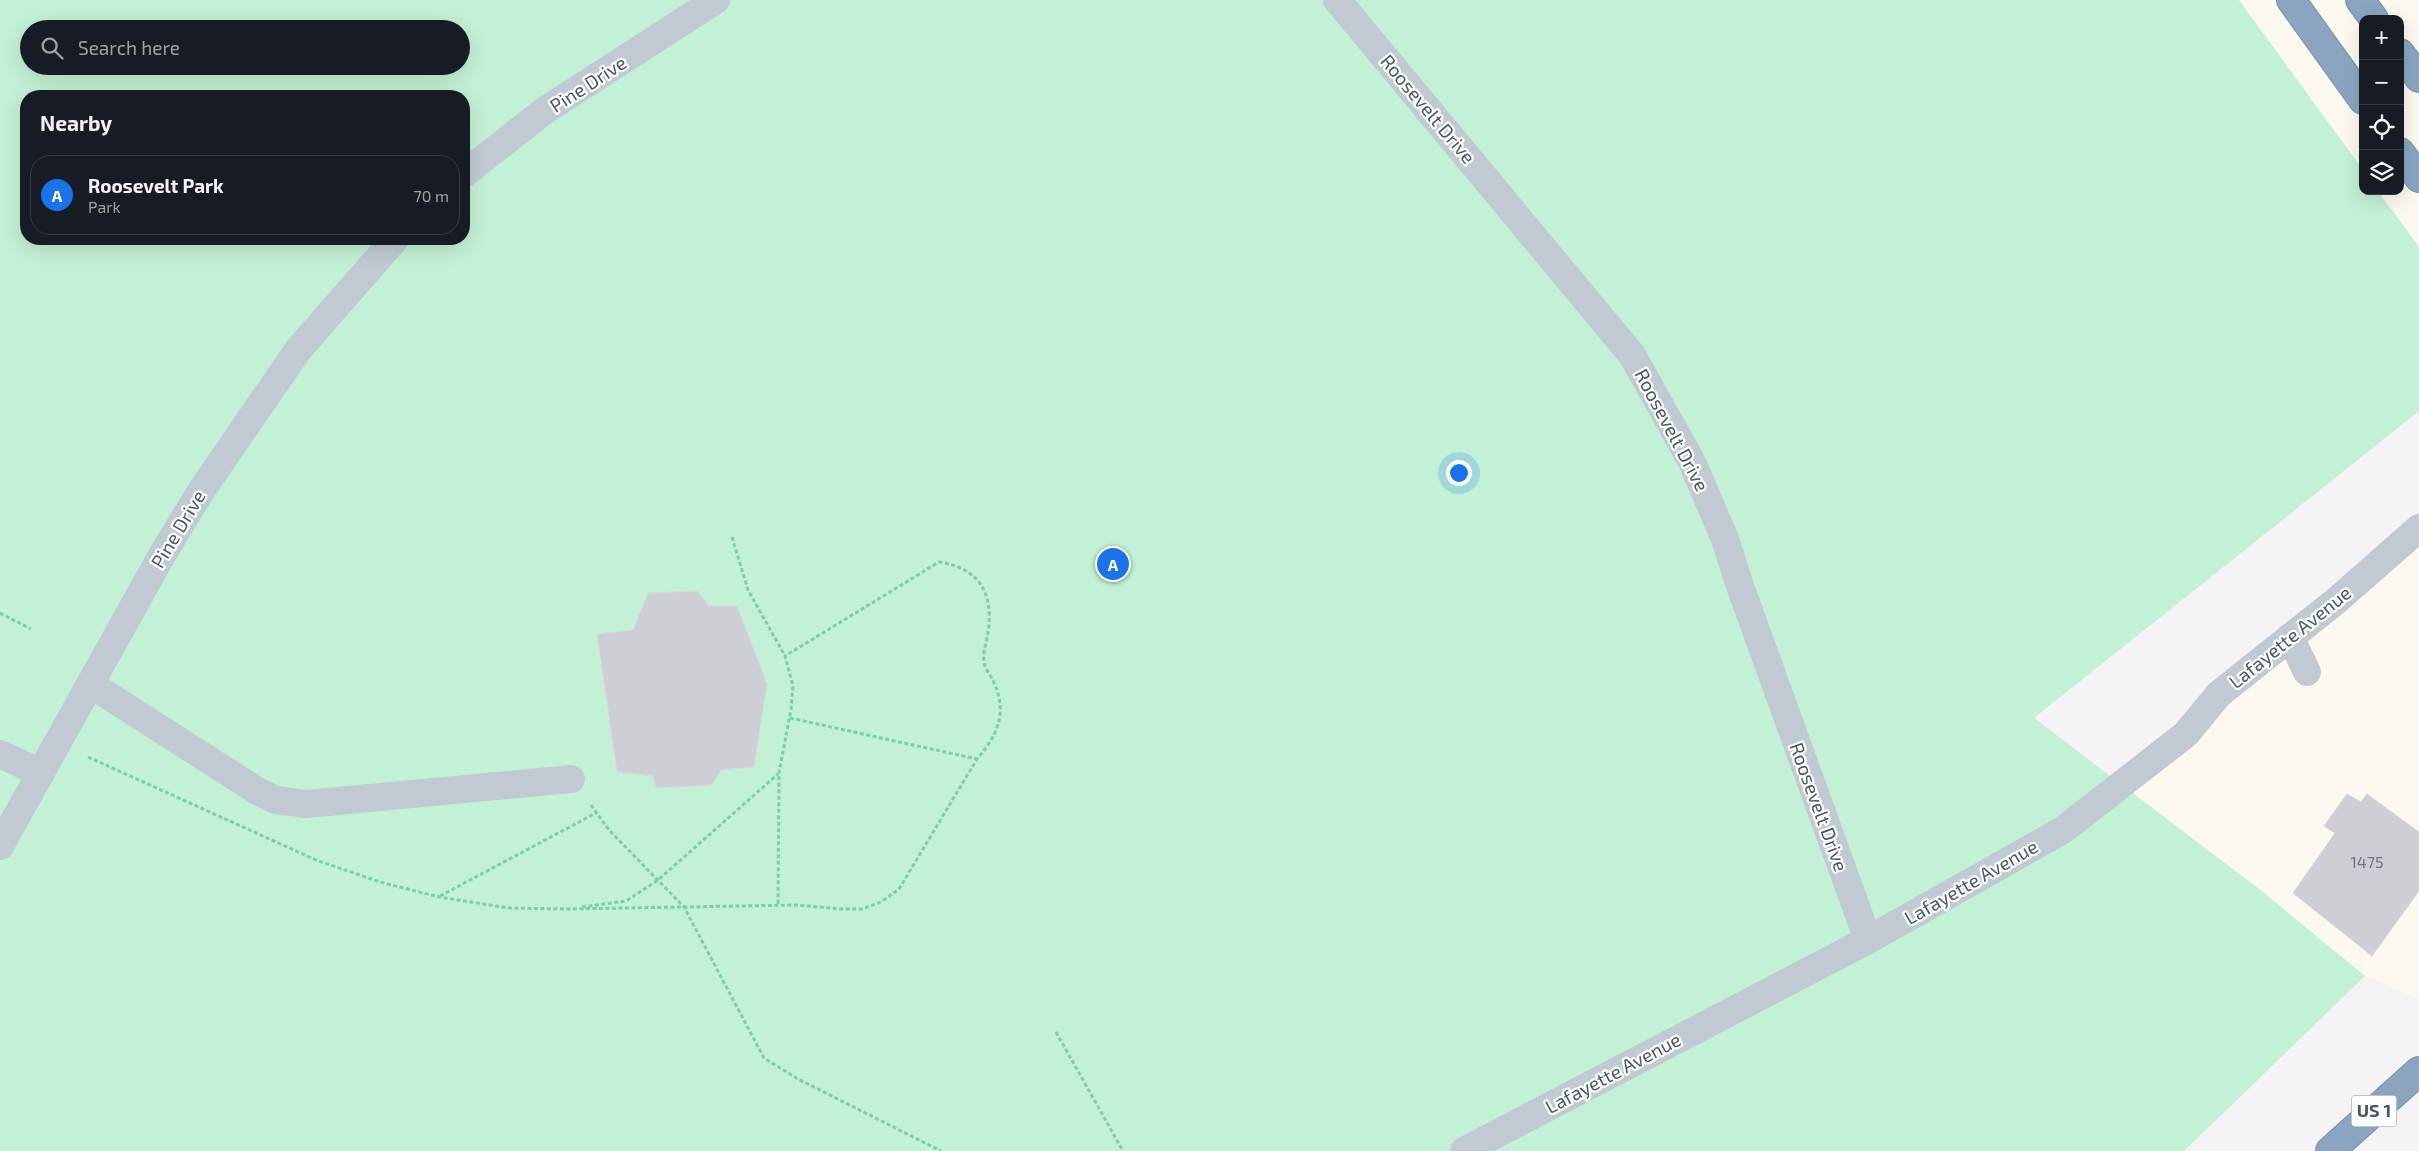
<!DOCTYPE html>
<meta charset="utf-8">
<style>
body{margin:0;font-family:"Exo 2",sans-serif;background:#242831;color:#f1f3f6}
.controls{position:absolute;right:15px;top:15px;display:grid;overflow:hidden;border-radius:10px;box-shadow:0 5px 20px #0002}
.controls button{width:45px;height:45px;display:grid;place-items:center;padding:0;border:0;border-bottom:1px solid #363941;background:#171b24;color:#f1f3f6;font:25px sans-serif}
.you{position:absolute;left:1458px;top:472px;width:18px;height:18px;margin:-12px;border:4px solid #fff;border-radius:50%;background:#1a73e8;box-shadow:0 0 0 8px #1a73e833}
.badge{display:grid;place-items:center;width:32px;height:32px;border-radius:50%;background:#1a73e8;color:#fff;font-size:16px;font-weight:700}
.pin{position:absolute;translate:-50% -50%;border:2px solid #fff;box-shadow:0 1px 5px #0006}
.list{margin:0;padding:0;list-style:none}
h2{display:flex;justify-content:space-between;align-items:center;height:65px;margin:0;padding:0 20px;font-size:21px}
h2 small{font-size:16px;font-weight:400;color:#9ea1a6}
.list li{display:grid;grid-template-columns:32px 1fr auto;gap:15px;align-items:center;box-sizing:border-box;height:80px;margin:0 10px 10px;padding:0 10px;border:1px solid #363941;border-radius:20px}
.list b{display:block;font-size:19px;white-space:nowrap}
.list p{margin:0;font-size:16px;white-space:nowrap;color:#9ea1a6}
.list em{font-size:16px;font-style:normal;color:#9ea1a6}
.icon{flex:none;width:28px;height:28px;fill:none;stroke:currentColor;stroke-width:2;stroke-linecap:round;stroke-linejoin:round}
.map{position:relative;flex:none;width:2419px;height:1151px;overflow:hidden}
.search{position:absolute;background:#171b24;box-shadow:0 5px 20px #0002;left:20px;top:20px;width:450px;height:55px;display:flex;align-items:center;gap:12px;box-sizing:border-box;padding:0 18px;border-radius:28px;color:#9ea1a6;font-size:19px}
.panel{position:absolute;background:#171b24;box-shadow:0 5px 20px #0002;left:20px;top:90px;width:450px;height:155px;border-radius:20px}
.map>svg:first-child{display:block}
</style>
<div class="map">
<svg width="2419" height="1151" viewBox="0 0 2419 1151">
<rect width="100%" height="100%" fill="#f5f3f3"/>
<g fill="#fdf9ef">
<path d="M 2239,0 L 2419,0 L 2419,247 L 2378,191 L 2400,191 L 2400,19 L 2363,19 L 2363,170 Z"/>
<path d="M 2419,547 L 2419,996 L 2417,998 L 2365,976 L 2263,892 L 2134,794 L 2142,769 Z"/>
</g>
<path fill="#c3f1d5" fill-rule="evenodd" d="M 0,0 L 2239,0 L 2363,170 L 2363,191 L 2378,191 L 2419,247 L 2419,411 L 2034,718 L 2263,892 L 2365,976 L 2184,1151 L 0,1151 ZM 29,29 L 461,29 L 461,66 L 29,66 ZM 26,96 L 464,96 L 464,239 L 26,239 Z"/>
<g fill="#cdcfd5" stroke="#d7d9de">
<path d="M 697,591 L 709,606 L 737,606 L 767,684 L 754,767 L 721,770 L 712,785 L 656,788 L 653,776 L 617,772 L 597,634 L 633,630 L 648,593 Z"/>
<path d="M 2347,794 L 2361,802 L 2367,794 L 2419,832 L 2419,891 L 2372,956 L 2293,893 L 2335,833 L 2324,826 Z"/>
</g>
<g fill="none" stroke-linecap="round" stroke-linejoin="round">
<g stroke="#7690ad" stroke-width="30">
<g id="highway">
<path d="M 2291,0 L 2363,100"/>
<path d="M 2360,0 L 2374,19"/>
<path d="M 2400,53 L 2419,78"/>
<path d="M 2400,152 L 2419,178"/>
<path d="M 2330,1151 L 2419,1071"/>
</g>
</g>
<g stroke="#7ad0a6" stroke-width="3" stroke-dasharray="4 2.5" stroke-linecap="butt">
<path d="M 732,537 L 748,590 L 785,656 L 793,686 L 791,709 L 779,773 L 778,904"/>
<path d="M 0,613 L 31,629"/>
<path d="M 790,718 L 977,759"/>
<path d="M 88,757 L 316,860 L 380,882 L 439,897 L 509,908 L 568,909 L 797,905 L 840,909 L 862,909 L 881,902 L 899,889 L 977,759 C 997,736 1008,713 994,683 C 992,677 987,672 985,666 C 981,655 987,643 988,632 C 994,593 979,568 939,562 L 785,656"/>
<path d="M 591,805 L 609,830 L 684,907 L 764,1058 L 798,1079 L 941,1151"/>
<path d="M 440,896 L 596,813"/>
<path d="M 582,907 L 626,901 L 658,880 L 778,774"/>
<path d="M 1056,1032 L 1123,1151"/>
</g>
<g stroke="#c1cad2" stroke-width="28">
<path d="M 1337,0 L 1632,355 L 1692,462 L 1725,539 L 1740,586 L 1868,940"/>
<path d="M 464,174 L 544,111 L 716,0"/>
<path d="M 2290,637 L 2307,672"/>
<path d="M 90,684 L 259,792 L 276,800 L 306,804 L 571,779"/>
<path d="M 0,754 L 41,773"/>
<path d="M 0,846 L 162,555 L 201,491 L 298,350 L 395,239"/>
<path d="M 1464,1151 L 1868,940 L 2063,830 L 2186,734 L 2219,694 L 2336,601 L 2419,528"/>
</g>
<use href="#highway" stroke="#8ba5c1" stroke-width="28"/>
</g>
<g text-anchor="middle" stroke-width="4.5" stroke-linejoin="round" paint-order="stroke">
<g font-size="16" fill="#6b747e">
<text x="2367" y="868">1475</text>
</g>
<rect fill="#fff" stroke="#808990" stroke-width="1" x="2351.5" y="1095.5" width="45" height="31" rx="4"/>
<g font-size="18" font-weight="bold" fill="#4a5661">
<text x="2374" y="1117">US 1</text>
</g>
<g font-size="19" fill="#4a5661" stroke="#fff">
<text transform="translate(588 84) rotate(-33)" y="7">Pine Drive</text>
<text transform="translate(1428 109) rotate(50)" y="7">Roosevelt Drive</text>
<text transform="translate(1672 430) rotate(62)" y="7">Roosevelt Drive</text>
<text transform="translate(178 529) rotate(-59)" y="7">Pine Drive</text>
<text transform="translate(2290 637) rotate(-39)" y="7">Lafayette Avenue</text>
<text transform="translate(1819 807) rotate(70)" y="7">Roosevelt Drive</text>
<text transform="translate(1971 882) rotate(-30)" y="7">Lafayette Avenue</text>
<text transform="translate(1613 1073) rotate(-28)" y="7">Lafayette Avenue</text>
</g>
</g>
</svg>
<div class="controls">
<button>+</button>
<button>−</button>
<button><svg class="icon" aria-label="locate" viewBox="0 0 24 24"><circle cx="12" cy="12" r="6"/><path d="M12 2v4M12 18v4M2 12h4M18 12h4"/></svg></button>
<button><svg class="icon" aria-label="layers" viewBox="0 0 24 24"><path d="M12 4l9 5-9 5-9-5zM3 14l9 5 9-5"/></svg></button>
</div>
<div class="you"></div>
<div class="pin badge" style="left:1113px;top:564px">A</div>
<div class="search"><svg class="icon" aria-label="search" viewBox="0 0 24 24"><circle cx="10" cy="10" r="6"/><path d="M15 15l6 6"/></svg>Search here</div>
<section class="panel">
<h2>Nearby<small></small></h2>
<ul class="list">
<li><span class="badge">A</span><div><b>Roosevelt Park</b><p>Park</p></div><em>70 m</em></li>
</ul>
</section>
</div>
